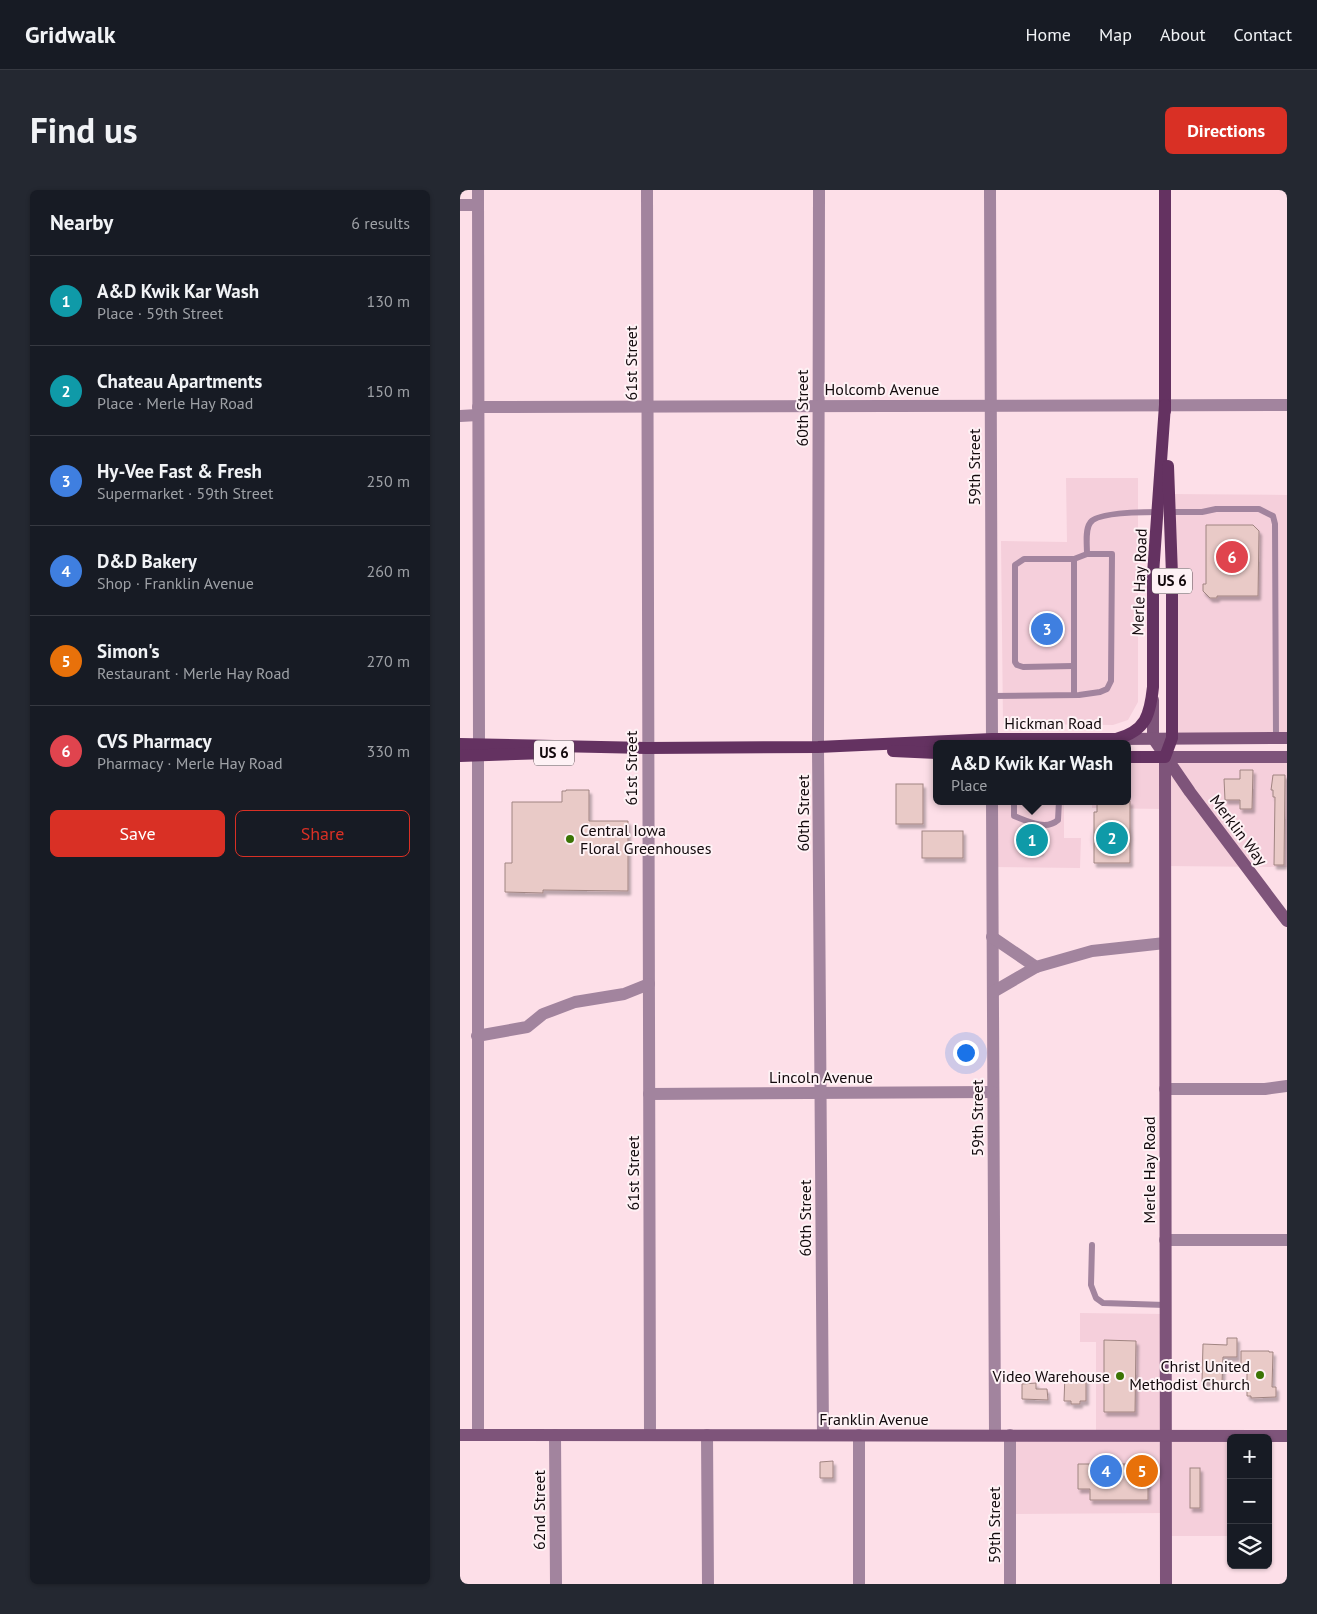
<!DOCTYPE html>
<meta charset="utf-8">
<style>
body{margin:0;font-family:"PT Sans",sans-serif;background:#242831;color:#f1f3f6}
.controls{position:absolute;right:15px;bottom:15px;display:grid;overflow:hidden;border-radius:8px;box-shadow:0 1px 4px #0004}
.controls button{width:45px;height:45px;display:grid;place-items:center;padding:0;border:0;border-bottom:1px solid #363941;background:#171b24;color:#f1f3f6;font:25px sans-serif}
.you{position:absolute;left:505px;top:862px;width:18px;height:18px;margin:-12px;border:4px solid #fff;border-radius:50%;background:#1a73e8;box-shadow:0 0 0 8px #1a73e833}
.badge{display:grid;place-items:center;width:32px;height:32px;border-radius:50%;background:#d93025;color:#fff;font-size:16px;font-weight:700}
.pin{position:absolute;translate:-50% -50%;border:2px solid #fff;box-shadow:0 1px 5px #0006}
.popup{position:absolute;left:473px;top:550px;width:198px;height:65px;box-sizing:border-box;display:grid;place-content:center;border-radius:8px;background:#171b24;filter:drop-shadow(0 1px 4px #0005);font-size:16px;white-space:nowrap;color:#9ea1a6}
.popup b{font-size:19px;color:#f1f3f6}
.popup::after{content:'';position:absolute;left:50%;top:100%;margin-left:-10px;border:10px solid transparent;border-top-color:#171b24}
.list{margin:0;padding:0;list-style:none}
h2{display:flex;justify-content:space-between;align-items:center;height:65px;margin:0;padding:0 20px;font-size:21px}
h2 small{font-size:16px;font-weight:400;color:#9ea1a6}
.list li{display:grid;grid-template-columns:32px 1fr auto;gap:15px;align-items:center;box-sizing:border-box;height:90px;padding:0 20px;border-top:1px solid #363941}
.list b{display:block;font-size:19px;white-space:nowrap}
.list p{margin:0;font-size:16px;white-space:nowrap;color:#9ea1a6}
.list em{font-size:16px;font-style:normal;color:#9ea1a6}
.actions{display:flex;gap:10px;padding:15px 20px}
.actions a{flex:1;padding:11px 0;border:1px solid #d93025;border-radius:8px;text-align:center;font-size:18px;color:#d93025}
.actions .main{background:#d93025;color:#fff}
.icon{flex:none;width:28px;height:28px;fill:none;stroke:currentColor;stroke-width:2;stroke-linecap:round;stroke-linejoin:round}
.map{position:relative;flex:none;width:827px;height:1394px;overflow:hidden;border-radius:8px}
header{display:flex;align-items:center;gap:30px;box-sizing:border-box;height:70px;padding:0 25px;background:#171b24;border-bottom:1px solid #363941}
header strong{font-size:24px}
nav{display:flex;gap:28px;margin-inline-start:auto;font-size:18px}
.intro{display:flex;align-items:center;justify-content:space-between;box-sizing:border-box;height:120px;padding:0 30px}
h1{margin:0;font-size:35px}
.button{padding:12px 22px;border-radius:8px;background:#d93025;color:#fff;font-size:18px;font-weight:700}
main{display:flex;gap:30px;padding:0 30px}
aside{flex:1;background:#171b24;border-radius:8px;box-shadow:0 1px 4px #0004}
.map>svg:first-child{display:block}
</style>
<header>
<strong>Gridwalk</strong>
<nav><a>Home</a><a>Map</a><a>About</a><a>Contact</a></nav>
</header>
<div class="intro"><h1>Find us</h1><a class="button">Directions</a></div>
<main>
<aside>
<h2>Nearby<small>6 results</small></h2>
<ul class="list">
<li><span class="badge" style="background:#0f9aa8">1</span><div><b>A&amp;D Kwik Kar Wash</b><p>Place · 59th Street</p></div><em>130 m</em></li>
<li><span class="badge" style="background:#0f9aa8">2</span><div><b>Chateau Apartments</b><p>Place · Merle Hay Road</p></div><em>150 m</em></li>
<li><span class="badge" style="background:#3f7fe0">3</span><div><b>Hy-Vee Fast &amp; Fresh</b><p>Supermarket · 59th Street</p></div><em>250 m</em></li>
<li><span class="badge" style="background:#3f7fe0">4</span><div><b>D&amp;D Bakery</b><p>Shop · Franklin Avenue</p></div><em>260 m</em></li>
<li><span class="badge" style="background:#e8710a">5</span><div><b>Simon's</b><p>Restaurant · Merle Hay Road</p></div><em>270 m</em></li>
<li><span class="badge" style="background:#e0444e">6</span><div><b>CVS Pharmacy</b><p>Pharmacy · Merle Hay Road</p></div><em>330 m</em></li>
</ul>
<div class="actions"><a class="main">Save</a><a>Share</a></div>
</aside>
<div class="map">
<svg width="827" height="1394" viewBox="0 0 827 1394">
<defs>
<filter id="shadow"><feDropShadow dx="2.5" dy="4" stdDeviation="1" flood-color="#0004"/></filter>
</defs>
<rect width="100%" height="100%" fill="#fddfe8"/>
<g fill="#f5cfdb">
<path d="M 606,288 L 678,288 L 678,512 L 668,530 L 653,535 L 543,534 L 541,351 L 607,352 Z"/>
<path d="M 709,304 L 827,305 L 827,548 L 712,548 Z"/>
<path d="M 667,567 L 827,567 L 827,677 L 705,676 L 705,619 L 632,618 L 632,611 L 667,611 Z"/>
<path d="M 532,611 L 604,611 L 604,648 L 621,648 L 620,678 L 532,677 Z"/>
<path d="M 620,1123 L 705,1124 L 705,1246 L 771,1248 L 771,1346 L 705,1346 L 705,1323 L 550,1324 L 550,1245 L 636,1246 L 636,1152 L 620,1152 Z"/>
</g>
<g fill="#e9cac7" stroke="#a08481" filter="url(#shadow)">
<path d="M 746,335 L 793,335 L 799,341 L 798,406 L 757,406 L 757,408 L 750,408 L 743,401 L 743,394 L 746,394 Z"/>
<path d="M 780,580 L 793,580 L 792,619 L 780,619 L 780,610 L 765,610 L 764,589 L 780,589 Z"/>
<path d="M 813,585 L 825,585 L 824,675 L 814,675 L 815,607 L 813,607 L 813,600 L 811,600 Z"/>
<rect x="436" y="594" width="27" height="40"/>
<path d="M 106,600 L 129,600 L 129,631 L 168,631 L 168,701 L 83,700 L 83,703 L 45,702 L 45,673 L 52,673 L 52,612 L 102,612 L 102,601 L 106,601 Z"/>
<path d="M 637,611 L 670,611 L 670,673 L 634,673 L 634,622 L 637,622 Z"/>
<rect x="564" y="640" width="16" height="21"/>
<rect x="462" y="641" width="41" height="27"/>
<path d="M 767,1148 L 777,1148 L 777,1167 L 763,1167 L 762,1193 L 742,1192 L 743,1154 L 767,1155 Z"/>
<path d="M 644,1150 L 676,1151 L 675,1222 L 644,1222 Z"/>
<path d="M 781,1161 L 809,1161 L 809,1162 L 813,1162 L 812,1197 L 816,1197 L 816,1207 L 791,1208 L 791,1206 L 787,1206 L 787,1177 L 781,1177 Z"/>
<path d="M 605,1184 L 626,1184 L 626,1211 L 620,1211 L 620,1214 L 611,1214 L 611,1211 L 604,1211 Z"/>
<path d="M 576,1193 L 576,1199 L 587,1199 L 588,1210 L 562,1209 L 562,1194 Z"/>
<path d="M 373,1271 L 373,1288 L 360,1288 L 360,1272 Z"/>
<path d="M 618,1274 L 688,1274 L 688,1310 L 630,1310 L 630,1299 L 618,1299 Z"/>
<rect x="730" y="1278" width="10" height="40"/>
</g>
<g fill="none" stroke-linecap="round" stroke-linejoin="round">
<g stroke="#a2849e" stroke-width="6">
<path d="M 709,322 L 742,322 L 756,319 L 799,319 L 813,326 L 815,334 L 816,548"/>
<path d="M 613,476 L 563,477 L 557,475 L 555,472 L 555,375 L 564,369 L 614,369 L 627,364"/>
<path d="M 614,505 L 614,369"/>
<path d="M 532,506 L 619,505 L 640,502 L 647,499 L 651,491 L 652,364 L 627,364 C 627,355 625,340 630,333 C 636,322 686,322 699,322"/>
<path d="M 554,611 L 554,626 C 567,631 586,641 598,630 L 599,611"/>
<path d="M 632,1055 L 631,1095 L 636,1108 L 643,1113 L 705,1115"/>
</g>
<g stroke="#a2849e" stroke-width="12">
<path d="M 18,0 L 19,554"/>
<path d="M 187,0 L 190,1245"/>
<path d="M 359,0 L 358,557 L 363,1245"/>
<path d="M 530,0 L 532,554"/>
<path d="M 0,15 L 18,15"/>
<path d="M 18,217 L 827,215"/>
<path d="M 0,226 L 18,225"/>
<path d="M 532,611 L 535,1245"/>
<path d="M 532,747 L 576,777"/>
<path d="M 533,802 L 576,777 L 632,761 L 705,753"/>
<path d="M 17,846 L 67,837 L 83,824 L 115,812 L 164,804 L 189,794"/>
<path d="M 705,899 L 805,899 L 827,896"/>
<path d="M 189,904 L 533,902"/>
<path d="M 705,1050 L 827,1050"/>
<path d="M 18,1245 L 18,566"/>
<path d="M 95,1245 L 96,1394"/>
<path d="M 247,1245 L 248,1394"/>
<path d="M 550,1245 L 550,1394"/>
<path d="M 399,1394 L 399,1245"/>
</g>
<g stroke="#7e547a" stroke-width="12">
<path d="M 693,510 L 693,548 L 730,602 L 827,731"/>
<path d="M 657,549 L 827,548"/>
<path d="M 705,567 L 706,1394"/>
<path d="M 705,567 L 827,567"/>
<path d="M 0,1245 L 827,1246"/>
</g>
<g stroke="#643261" stroke-width="12">
<path d="M 705,0 L 705,221"/>
<path d="M 0,554 L 187,558 L 358,557 L 532,549 L 656,549 C 686,541 690,525 693,497 L 693,384 L 705,215"/>
<path d="M 433,561 L 477,563"/>
<path d="M 0,566 L 87,563"/>
<path d="M 667,567 L 705,567 L 712,548 L 712,385 L 708,276"/>
</g>
</g>
<g fill="#3b7404" stroke="#fef2f5" stroke-width="2">
<circle cx="110" cy="649" r="5"/>
<circle cx="800" cy="1185" r="5"/>
<circle cx="660" cy="1186" r="5"/>
</g>
<g text-anchor="middle" stroke-width="4" stroke-linejoin="round" paint-order="stroke">
<g fill="#fef2f5" stroke="#594f52" stroke-width="1">
<rect x="692" y="378.5" width="40" height="25" rx="4"/>
<rect x="74" y="550.5" width="40" height="25" rx="4"/>
</g>
<g font-size="15" font-weight="bold" fill="#12090c">
<text x="712" y="396">US 6</text>
<text x="94" y="568">US 6</text>
</g>
<g font-size="16" fill="#12090c" stroke="#fef2f5">
<text transform="translate(171 173) rotate(-90)" y="6">61st Street</text>
<text x="422" y="205">Holcomb Avenue</text>
<text transform="translate(342 218) rotate(-90)" y="6">60th Street</text>
<text transform="translate(514 277) rotate(-90)" y="6">59th Street</text>
<text transform="translate(679 392) rotate(-88)" y="6">Merle Hay Road</text>
<text x="593" y="539">Hickman Road</text>
<text transform="translate(171 578) rotate(-90)" y="6">61st Street</text>
<text transform="translate(343 623) rotate(-90)" y="6">60th Street</text>
<text transform="translate(779 640) rotate(53)" y="6">Merklin Way</text>
<text x="361" y="893">Lincoln Avenue</text>
<text transform="translate(517 928) rotate(-90)" y="6">59th Street</text>
<text transform="translate(689 980) rotate(-90)" y="6">Merle Hay Road</text>
<text transform="translate(173 983) rotate(-90)" y="6">61st Street</text>
<text transform="translate(345 1028) rotate(-90)" y="6">60th Street</text>
<text x="414" y="1235">Franklin Avenue</text>
<text transform="translate(79 1320) rotate(-90)" y="6">62nd Street</text>
<text transform="translate(534 1335) rotate(-90)" y="6">59th Street</text>
</g>
<g font-size="16" fill="#12090c" stroke="#fef2f5" text-anchor="end">
<text x="120" y="646" text-anchor="start">Central Iowa<tspan x="120" dy="18">Floral Greenhouses</tspan></text>
<text x="790" y="1182">Christ United<tspan x="790" dy="18">Methodist Church</tspan></text>
<text x="650" y="1192">Video Warehouse</text>
</g>
</g>
</svg>
<div class="controls">
<button>+</button>
<button>−</button>
<button><svg class="icon" aria-label="layers" viewBox="0 0 24 24"><path d="M12 4l9 5-9 5-9-5zM3 14l9 5 9-5"/></svg></button>
</div>
<div class="you"></div>
<div class="pin badge" style="left:572px;top:650px;background:#0f9aa8">1</div>
<div class="popup"><b>A&amp;D Kwik Kar Wash</b>Place</div>
<div class="pin badge" style="left:652px;top:648px;background:#0f9aa8">2</div>
<div class="pin badge" style="left:587px;top:439px;background:#3f7fe0">3</div>
<div class="pin badge" style="left:646px;top:1281px;background:#3f7fe0">4</div>
<div class="pin badge" style="left:682px;top:1281px;background:#e8710a">5</div>
<div class="pin badge" style="left:772px;top:367px;background:#e0444e">6</div>
</div>
</main>
